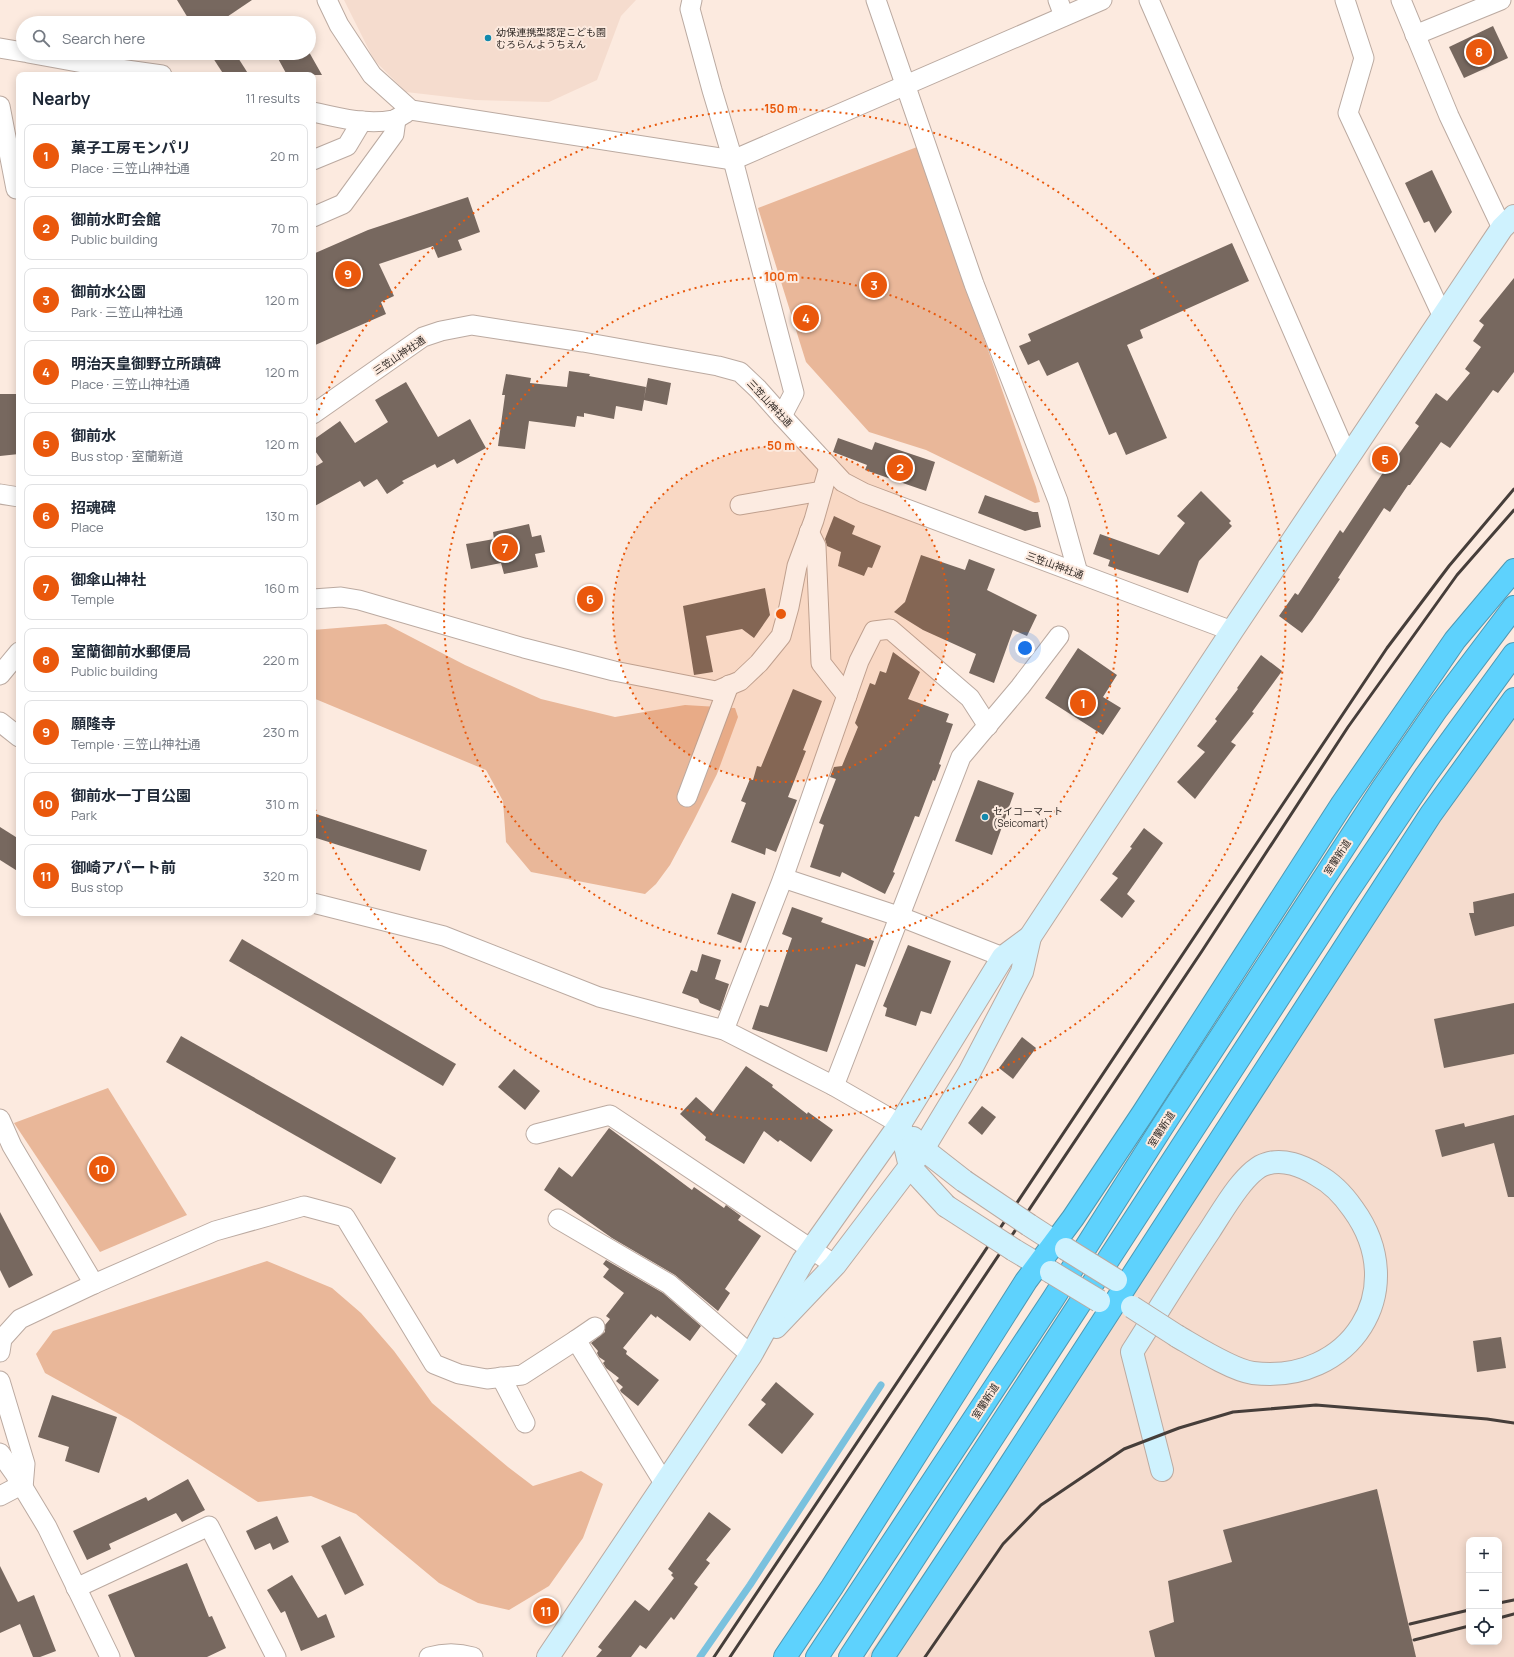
<!DOCTYPE html>
<meta charset="utf-8">
<style>
body{margin:0;font-family:Manrope,"Noto Sans JP",sans-serif;background:#f6f6f7;color:#1f2937}
.controls{position:absolute;right:12px;bottom:12px;display:grid;overflow:hidden;border-radius:8px;box-shadow:0 2px 10px #0003}
.controls button{width:36px;height:36px;display:grid;place-items:center;padding:0;border:0;border-bottom:1px solid #e0e1e3;background:#fff;color:#1f2937;font:20px sans-serif}
.you{position:absolute;left:1025px;top:648px;width:14px;height:14px;margin:-10px;border:3px solid #fff;border-radius:50%;background:#1a73e8;box-shadow:0 0 0 6px #1a73e833}
.badge{display:grid;place-items:center;width:26px;height:26px;border-radius:50%;background:#ea580c;color:#fff;font-size:13px;font-weight:700}
.pin{position:absolute;translate:-50% -50%;border:2px solid #fff;box-shadow:0 1px 4px #0006}
.list{margin:0;padding:0;list-style:none}
h2{display:flex;justify-content:space-between;align-items:center;height:52px;margin:0;padding:0 16px;font-size:17px}
h2 small{font-size:13px;font-weight:400;color:#747a83}
.list li{display:grid;grid-template-columns:26px 1fr auto;gap:12px;align-items:center;box-sizing:border-box;height:64px;margin:0 8px 8px;padding:0 8px;border:1px solid #e0e1e3;border-radius:8px}
.list b{display:block;font-size:15px;white-space:nowrap}
.list p{margin:0;font-size:13px;white-space:nowrap;color:#747a83}
.list em{font-size:13px;font-style:normal;color:#747a83}
.icon{flex:none;width:22px;height:22px;fill:none;stroke:currentColor;stroke-width:2;stroke-linecap:round;stroke-linejoin:round}
.map{position:relative;flex:none;width:1514px;height:1657px;overflow:hidden}
.search{position:absolute;background:#fff;box-shadow:0 2px 10px #0003;left:16px;top:16px;width:300px;height:44px;display:flex;align-items:center;gap:10px;box-sizing:border-box;padding:0 14px;border-radius:22px;color:#747a83;font-size:15px}
.panel{position:absolute;background:#fff;box-shadow:0 2px 10px #0003;left:16px;top:72px;width:300px;height:844px;border-radius:8px}
.map>svg:first-child{display:block}
</style>
<div class="map">
<svg width="1514" height="1657" viewBox="0 0 1514 1657">
<rect width="100%" height="100%" fill="#fceadf"/>
<g fill="#f5dcce" fill-rule="evenodd">
<path d="M 344,0 L 636,0 L 621,16 L 597,80 L 549,102 L 475,100 L 406,92 L 374,60 Z"/>
<path d="M 1514,704 L 1514,1657 L 867,1657 ZM 1469,1540 L 1499,1540 L 1499,1642 L 1469,1642 Z"/>
</g>
<g fill="#e9b799">
<path d="M 917,147 L 1036,487 L 1040,502 L 1035,503 L 926,450 L 869,432 L 806,362 L 758,208 Z"/>
<path d="M 386,624 L 465,665 L 541,699 L 615,717 L 685,705 L 735,708 L 738,717 L 717,774 L 693,822 L 670,865 L 656,884 L 645,894 L 531,872 L 506,842 L 503,801 L 486,770 L 313,698 L 313,630 Z"/>
<path d="M 108,1088 L 187,1215 L 100,1252 L 14,1123 Z"/>
<path d="M 267,1261 L 332,1288 L 361,1313 L 394,1351 L 432,1403 L 508,1467 L 533,1486 L 581,1471 L 603,1484 L 583,1538 L 549,1586 L 509,1610 L 478,1603 L 439,1583 L 356,1514 L 311,1496 L 258,1502 L 130,1420 L 45,1373 L 36,1354 L 53,1331 Z"/>
</g>
<g fill="none" stroke-linecap="round" stroke-linejoin="round">
<path stroke="#7ac1de" stroke-width="7" d="M 700,1657 L 750,1585 L 881,1385"/>
</g>
<g fill="#77685f">
<path d="M 177,0 L 252,0 L 218,23 L 191,23 Z"/>
<path d="M 1493,26 L 1508,58 L 1464,78 L 1449,47 Z"/>
<path d="M 309,52 L 322,75 L 287,75 L 275,53 L 309,53 Z"/>
<path d="M 222,53 L 235,53 L 249,75 L 224,75 L 213,58 Z"/>
<path d="M 1432,170 L 1452,212 L 1435,233 L 1429,221 L 1424,223 L 1405,183 Z"/>
<path d="M 468,197 L 480,232 L 458,240 L 462,250 L 438,258 L 433,246 L 379,264 L 394,296 L 381,302 L 386,314 L 313,346 L 313,254 L 368,230 Z"/>
<path d="M 1232,243 L 1249,281 L 1140,330 L 1143,338 L 1127,345 L 1167,438 L 1126,455 L 1116,432 L 1109,435 L 1078,362 L 1047,376 L 1039,360 L 1028,365 L 1019,346 L 1031,341 L 1028,334 Z"/>
<path d="M 1514,278 L 1514,372 L 1498,393 L 1493,390 L 1450,448 L 1441,442 L 1410,485 L 1408,485 L 1390,512 L 1384,508 L 1338,578 L 1340,579 L 1312,620 L 1302,633 L 1279,616 L 1295,593 L 1298,595 L 1340,530 L 1343,533 L 1384,471 L 1386,472 L 1419,426 L 1415,423 L 1436,393 L 1447,401 L 1470,373 L 1465,369 L 1481,347 L 1473,341 L 1484,325 L 1479,321 Z"/>
<path d="M 569,371 L 590,374 L 589,376 L 646,387 L 644,399 L 648,378 L 671,383 L 667,405 L 644,400 L 642,411 L 616,406 L 614,419 L 584,413 L 584,417 L 577,416 L 575,427 L 529,421 L 525,449 L 498,446 L 505,395 L 502,395 L 506,374 L 531,378 L 530,383 L 567,387 Z"/>
<path d="M 406,382 L 438,437 L 470,419 L 486,448 L 457,464 L 454,459 L 437,468 L 435,464 L 402,481 L 404,483 L 387,494 L 377,479 L 364,487 L 360,481 L 313,507 L 313,468 L 323,462 L 313,448 L 313,440 L 340,421 L 355,443 L 388,422 L 375,400 Z"/>
<path d="M 0,394 L 19,394 L 19,454 L 0,456 Z"/>
<path d="M 838,438 L 872,450 L 875,442 L 935,462 L 926,491 L 865,470 L 867,465 L 833,452 Z"/>
<path d="M 1201,491 L 1231,521 L 1229,523 L 1232,526 L 1199,561 L 1188,593 L 1108,566 L 1110,560 L 1093,554 L 1100,534 L 1159,555 L 1185,523 L 1177,516 Z"/>
<path d="M 985,495 L 1033,512 L 1038,512 L 1041,527 L 1025,531 L 978,513 Z"/>
<path d="M 834,516 L 855,526 L 852,534 L 881,546 L 872,568 L 868,567 L 864,576 L 838,566 L 841,552 L 827,546 L 825,539 Z"/>
<path d="M 529,524 L 532,537 L 541,535 L 545,552 L 535,554 L 538,567 L 504,574 L 501,563 L 471,569 L 466,544 L 494,539 L 493,532 Z"/>
<path d="M 921,555 L 965,570 L 969,559 L 995,569 L 987,590 L 1037,615 L 1027,636 L 1013,630 L 994,683 L 969,673 L 976,654 L 923,630 L 894,612 L 905,602 Z"/>
<path d="M 765,588 L 770,615 L 754,638 L 742,629 L 706,636 L 713,672 L 694,675 L 683,606 Z"/>
<path d="M 1078,648 L 1117,675 L 1103,697 L 1121,708 L 1103,735 L 1045,698 Z"/>
<path d="M 893,652 L 920,672 L 908,699 L 949,714 L 946,722 L 953,724 L 939,764 L 941,765 L 935,781 L 933,780 L 919,817 L 915,816 L 893,872 L 895,873 L 885,894 L 842,872 L 840,877 L 810,867 L 824,825 L 819,823 L 836,779 L 830,777 L 834,767 L 842,766 L 858,727 L 855,723 L 870,683 L 875,685 L 880,671 L 886,673 Z"/>
<path d="M 1261,655 L 1282,671 L 1252,712 L 1254,713 L 1231,742 L 1236,745 L 1195,799 L 1177,782 L 1205,752 L 1197,746 L 1217,721 L 1215,719 L 1238,689 L 1237,688 Z"/>
<path d="M 793,689 L 822,701 L 803,750 L 806,751 L 788,797 L 797,800 L 776,852 L 766,848 L 765,855 L 731,842 L 746,803 L 741,801 L 750,779 L 753,780 L 757,766 L 761,767 Z"/>
<path d="M 978,780 L 1014,793 L 992,855 L 955,841 Z"/>
<path d="M 313,813 L 427,850 L 420,871 L 313,837 Z"/>
<path d="M 0,827 L 19,839 L 19,872 L 0,860 Z"/>
<path d="M 1144,828 L 1163,843 L 1127,894 L 1135,901 L 1122,918 L 1100,900 L 1118,878 L 1112,874 L 1132,848 L 1130,847 Z"/>
<path d="M 732,893 L 756,902 L 741,943 L 717,934 Z"/>
<path d="M 1514,893 L 1514,926 L 1475,936 L 1469,913 L 1474,913 L 1473,902 Z"/>
<path d="M 792,907 L 823,918 L 821,922 L 874,941 L 865,967 L 856,964 L 827,1052 L 752,1029 L 760,1005 L 768,1007 L 792,938 L 782,934 Z"/>
<path d="M 242,939 L 456,1064 L 443,1086 L 229,961 Z"/>
<path d="M 908,945 L 951,961 L 931,1014 L 921,1011 L 916,1026 L 885,1016 L 887,1008 L 883,1006 Z"/>
<path d="M 702,954 L 721,960 L 715,979 L 729,984 L 720,1011 L 700,1003 L 698,999 L 682,993 L 691,970 L 697,972 Z"/>
<path d="M 1514,1003 L 1514,1054 L 1444,1068 L 1434,1019 Z"/>
<path d="M 181,1036 L 396,1158 L 381,1184 L 166,1062 Z"/>
<path d="M 1022,1037 L 1036,1048 L 1013,1079 L 999,1068 Z"/>
<path d="M 746,1066 L 773,1085 L 772,1087 L 807,1114 L 808,1112 L 833,1130 L 811,1162 L 780,1140 L 778,1142 L 764,1131 L 744,1164 L 705,1140 L 706,1137 L 680,1114 L 696,1097 L 713,1112 Z"/>
<path d="M 514,1069 L 540,1091 L 525,1110 L 498,1087 Z"/>
<path d="M 982,1106 L 996,1117 L 982,1135 L 968,1123 Z"/>
<path d="M 1514,1115 L 1514,1197 L 1508,1197 L 1494,1143 L 1442,1157 L 1435,1130 L 1464,1123 L 1465,1127 Z"/>
<path d="M 609,1128 L 692,1190 L 694,1187 L 724,1208 L 726,1205 L 741,1216 L 738,1220 L 761,1236 L 725,1289 L 730,1293 L 718,1311 L 675,1275 L 612,1238 L 544,1190 L 559,1167 L 572,1177 Z"/>
<path d="M 0,1212 L 33,1275 L 9,1288 L 0,1270 Z"/>
<path d="M 606,1260 L 663,1293 L 701,1326 L 690,1341 L 657,1316 L 656,1318 L 651,1314 L 623,1348 L 627,1351 L 626,1354 L 659,1380 L 638,1406 L 621,1392 L 620,1390 L 623,1387 L 616,1381 L 619,1378 L 606,1368 L 603,1363 L 605,1361 L 599,1357 L 597,1353 L 598,1351 L 591,1343 L 605,1332 L 605,1325 L 610,1319 L 606,1316 L 624,1293 L 603,1277 L 609,1269 L 603,1264 Z"/>
<path d="M 1501,1337 L 1506,1368 L 1477,1372 L 1473,1341 Z"/>
<path d="M 776,1382 L 814,1414 L 782,1454 L 748,1425 L 766,1404 L 761,1400 Z"/>
<path d="M 52,1395 L 117,1417 L 99,1473 L 65,1461 L 69,1447 L 38,1437 Z"/>
<path d="M 188,1479 L 205,1510 L 182,1522 L 176,1513 L 109,1544 L 111,1549 L 87,1560 L 73,1531 L 146,1497 L 148,1501 Z"/>
<path d="M 1377,1489 L 1416,1657 L 1155,1657 L 1149,1631 L 1174,1622 L 1168,1581 L 1232,1562 L 1223,1530 Z"/>
<path d="M 709,1512 L 731,1529 L 706,1560 L 710,1563 L 694,1584 L 698,1587 L 674,1620 L 671,1617 L 646,1649 L 640,1645 L 631,1657 L 596,1657 L 602,1650 L 598,1647 L 635,1600 L 649,1611 L 674,1578 L 671,1575 L 673,1573 L 668,1569 Z"/>
<path d="M 277,1516 L 289,1542 L 273,1550 L 270,1543 L 255,1550 L 246,1531 Z"/>
<path d="M 340,1536 L 364,1585 L 345,1595 L 321,1546 Z"/>
<path d="M 187,1563 L 209,1617 L 212,1616 L 226,1648 L 207,1657 L 135,1657 L 108,1595 Z"/>
<path d="M 0,1566 L 18,1602 L 34,1595 L 56,1651 L 40,1657 L 33,1657 L 20,1624 L 0,1633 Z"/>
<path d="M 292,1575 L 318,1618 L 326,1614 L 335,1637 L 301,1651 L 285,1611 L 281,1613 L 267,1590 Z"/>
</g>
<g fill="none" stroke-linecap="round" stroke-linejoin="round">
<g stroke="#bbaaa1" stroke-width="21">
<g id="street">
<path d="M 327,0 L 339,25 L 372,75 L 411,110 L 733,160 L 1102,0"/>
<path d="M 692,0 L 690,9 L 712,90 L 733,160 L 794,393 L 782,416"/>
<path d="M 876,0 L 974,284 L 1058,501 L 1078,573"/>
<path d="M 1058,0 L 1064,16"/>
<path d="M 1149,0 L 1348,458"/>
<path d="M 1345,0 L 1364,58 L 1348,113 L 1443,317"/>
<path d="M 1401,0 L 1449,116 L 1502,228"/>
<path d="M 1415,35 L 1501,0"/>
<path d="M 0,48 L 23,52"/>
<path d="M 28,53 L 105,67 L 162,75"/>
<path d="M 0,106 L 16,189"/>
<path d="M 313,112 C 339,118 366,125 393,120 C 397,119 402,115 406,113"/>
<path d="M 313,160 L 347,146 L 362,121"/>
<path d="M 313,217 L 343,204 L 394,134 L 396,119"/>
<path d="M 313,414 L 423,337 L 441,331 L 472,325 L 583,342 L 718,366 L 740,372 L 758,389 L 782,416 L 843,482 L 864,493 L 1232,631"/>
<path d="M 0,494 L 19,497"/>
<path d="M 740,505 L 822,491"/>
<path d="M 809,532 L 816,546 L 821,663 L 847,696"/>
<path d="M 313,599 L 341,597 L 359,600 L 524,648 L 614,671 L 716,691 L 740,681 L 759,663 L 781,636 L 789,607 L 797,566 L 814,520 L 829,467"/>
<path d="M 0,675 L 19,652"/>
<path d="M 0,722 L 19,737"/>
<path d="M 687,797 L 729,685"/>
<path d="M 783,878 L 901,917 L 1003,957"/>
<path d="M 313,903 L 444,936 L 599,997 L 724,1030 L 834,1086 L 900,1124"/>
<path d="M 724,1030 L 783,878 L 859,661 L 874,631 L 890,629 L 970,698 L 988,726"/>
<path d="M 834,1086 L 961,757 L 1020,687 L 1059,636"/>
<path d="M 0,1119 L 12,1146 L 94,1284"/>
<path d="M 536,1134 L 610,1115 L 835,1265"/>
<path d="M 558,1219 L 669,1284 L 751,1355"/>
<path d="M 576,1340 L 595,1327"/>
<path d="M 0,1352 L 2,1339 L 20,1319 L 94,1284 L 215,1231 L 304,1206 L 345,1217 L 434,1364 L 459,1374 L 487,1379 L 522,1375 L 576,1340 L 664,1483"/>
<path d="M 501,1377 L 525,1423"/>
<path d="M 0,1381 L 25,1464 L 23,1488"/>
<path d="M 0,1453 L 15,1474 L 47,1527 L 110,1657"/>
<path d="M 0,1496 L 21,1485"/>
<path d="M 76,1588 L 209,1526 L 276,1657"/>
<path d="M 429,1657 C 443,1653 459,1653 473,1657"/>
</g>
</g>
<g stroke="#bbaaa1" stroke-width="24">
<g id="secondary">
<path d="M 900,1124 L 910,1167 L 946,1206"/>
<path d="M 913,1138 L 923,1149 L 964,1181"/>
<path d="M 1029,1225 L 1066,1249"/>
<path d="M 1014,1250 L 1051,1272"/>
<path d="M 776,1327 L 835,1265 L 923,1149 L 969,1073 L 1022,972 L 1030,937"/>
<path d="M 1162,1470 L 1132,1352 C 1158,1311 1183,1270 1210,1230 C 1219,1216 1228,1201 1238,1188 C 1245,1179 1255,1167 1266,1164 C 1283,1158 1303,1166 1317,1175 C 1332,1183 1344,1196 1353,1209 C 1412,1290 1350,1385 1253,1373 C 1232,1370 1196,1347 1177,1336"/>
<path d="M 548,1657 L 751,1355 L 803,1261 L 900,1124 L 1003,957 L 1030,937 L 1232,631 L 1502,228 L 1514,216"/>
</g>
</g>
<g stroke="#4f98b2" stroke-width="24">
<g id="highway">
<path d="M 785,1657 L 832,1587 L 1026,1281 L 1073,1218 L 1143,1113 L 1342,804 L 1455,640 L 1514,570"/>
<path d="M 817,1657 L 1053,1299 L 1162,1127 L 1382,789 L 1437,709 L 1514,607"/>
<path d="M 850,1657 L 1344,897 L 1426,775 L 1514,654"/>
<path d="M 883,1657 L 997,1485 L 1431,814 L 1514,699"/>
</g>
</g>
<use href="#street" stroke="#fff" stroke-width="19"/>
<use href="#secondary" stroke="#cff2fe" stroke-width="22"/>
<use href="#highway" stroke="#5ed2fd" stroke-width="22"/>
<g stroke="#463e3a" stroke-width="3">
<path d="M 1499,1603 L 1514,1600"/>
<path d="M 1499,1618 L 1514,1614"/>
<path d="M 1410,1624 L 1469,1610"/>
<path d="M 1414,1640 L 1469,1626"/>
<path d="M 714,1657 L 1387,648 L 1449,566 L 1514,489"/>
<path d="M 730,1657 L 1202,951 L 1348,727 L 1457,575 L 1514,510"/>
<path d="M 925,1657 L 1003,1544 L 1041,1505 L 1124,1449 L 1179,1428 L 1233,1412 L 1316,1405 L 1487,1419 L 1514,1423"/>
</g>
<g stroke="#bbaaa1" stroke-width="24" stroke-linecap="butt">
<g id="secondary-bridge">
<path d="M 964,1181 L 1029,1225"/>
<path d="M 946,1206 L 1014,1250"/>
<path d="M 1066,1249 L 1116,1280"/>
<path d="M 1051,1272 L 1099,1301"/>
<path d="M 1132,1307 L 1177,1336"/>
</g>
</g>
<use href="#secondary-bridge" stroke="#cff2fe" stroke-width="22"/>
</g>
<circle cx="781" cy="614" r="168" fill="#e8590c" fill-opacity=".12"/>
<g fill="none" stroke="#e8590c" stroke-width="2" stroke-dasharray="2 4">
<circle cx="781" cy="614" r="168"/>
<circle cx="781" cy="614" r="337"/>
<path d="M314 421A505 505 0 1 1 314 807"/>
</g>
<g fill="#1289ad" stroke="#fceadf" stroke-width="1.5">
<circle cx="488" cy="38" r="4"/>
<circle cx="985" cy="817" r="4"/>
</g>
<g text-anchor="middle" stroke-width="4" stroke-linejoin="round" paint-order="stroke">
<g font-size="10" fill="#322b27" stroke="#fceadf" text-anchor="start">
<text x="496" y="36">幼保連携型認定こども園<tspan x="496" dy="12">むろらんようちえん</tspan></text>
<text x="993" y="815">セイコーマート<tspan x="993" dy="12">(Seicomart)</tspan></text>
</g>
<g font-size="10" fill="#322b27" stroke="#fceadf">
<text transform="translate(399 355) rotate(-34)" y="4">三笠山神社通</text>
<text transform="translate(770 403) rotate(47)" y="4">三笠山神社通</text>
<text transform="translate(1055 565) rotate(20)" y="4">三笠山神社通</text>
<text transform="translate(1337 857) rotate(-57)" y="4">室蘭新道</text>
<text transform="translate(1161 1129) rotate(-57)" y="4">室蘭新道</text>
<text transform="translate(985 1401) rotate(-57)" y="4">室蘭新道</text>
</g>
</g>
<circle cx="781" cy="614" r="6" fill="#e8590c" stroke="#fceadf" stroke-width="2"/>
<g font-size="12" text-anchor="middle" font-weight="bold" fill="#e8590c" stroke="#fceadf" stroke-width="4" stroke-linejoin="round" paint-order="stroke">
<text x="781" y="113">150 m</text>
<text x="781" y="281">100 m</text>
<text x="781" y="450">50 m</text>
</g>
</svg>
<div class="controls">
<button>+</button>
<button>−</button>
<button><svg class="icon" aria-label="locate" viewBox="0 0 24 24"><circle cx="12" cy="12" r="6"/><path d="M12 2v4M12 18v4M2 12h4M18 12h4"/></svg></button>
</div>
<div class="you"></div>
<div class="pin badge" style="left:1083px;top:703px">1</div>
<div class="pin badge" style="left:900px;top:468px">2</div>
<div class="pin badge" style="left:874px;top:285px">3</div>
<div class="pin badge" style="left:806px;top:318px">4</div>
<div class="pin badge" style="left:1385px;top:459px">5</div>
<div class="pin badge" style="left:590px;top:599px">6</div>
<div class="pin badge" style="left:505px;top:548px">7</div>
<div class="pin badge" style="left:1479px;top:52px">8</div>
<div class="pin badge" style="left:348px;top:274px">9</div>
<div class="pin badge" style="left:102px;top:1169px">10</div>
<div class="pin badge" style="left:546px;top:1611px">11</div>
<div class="search"><svg class="icon" aria-label="search" viewBox="0 0 24 24"><circle cx="10" cy="10" r="6"/><path d="M15 15l6 6"/></svg>Search here</div>
<section class="panel">
<h2>Nearby<small>11 results</small></h2>
<ul class="list">
<li><span class="badge">1</span><div><b>菓子工房モンパリ</b><p>Place · 三笠山神社通</p></div><em>20 m</em></li>
<li><span class="badge">2</span><div><b>御前水町会館</b><p>Public building</p></div><em>70 m</em></li>
<li><span class="badge">3</span><div><b>御前水公園</b><p>Park · 三笠山神社通</p></div><em>120 m</em></li>
<li><span class="badge">4</span><div><b>明治天皇御野立所蹟碑</b><p>Place · 三笠山神社通</p></div><em>120 m</em></li>
<li><span class="badge">5</span><div><b>御前水</b><p>Bus stop · 室蘭新道</p></div><em>120 m</em></li>
<li><span class="badge">6</span><div><b>招魂碑</b><p>Place</p></div><em>130 m</em></li>
<li><span class="badge">7</span><div><b>御傘山神社</b><p>Temple</p></div><em>160 m</em></li>
<li><span class="badge">8</span><div><b>室蘭御前水郵便局</b><p>Public building</p></div><em>220 m</em></li>
<li><span class="badge">9</span><div><b>願隆寺</b><p>Temple · 三笠山神社通</p></div><em>230 m</em></li>
<li><span class="badge">10</span><div><b>御前水一丁目公園</b><p>Park</p></div><em>310 m</em></li>
<li><span class="badge">11</span><div><b>御崎アパート前</b><p>Bus stop</p></div><em>320 m</em></li>
</ul>
</section>
</div>
